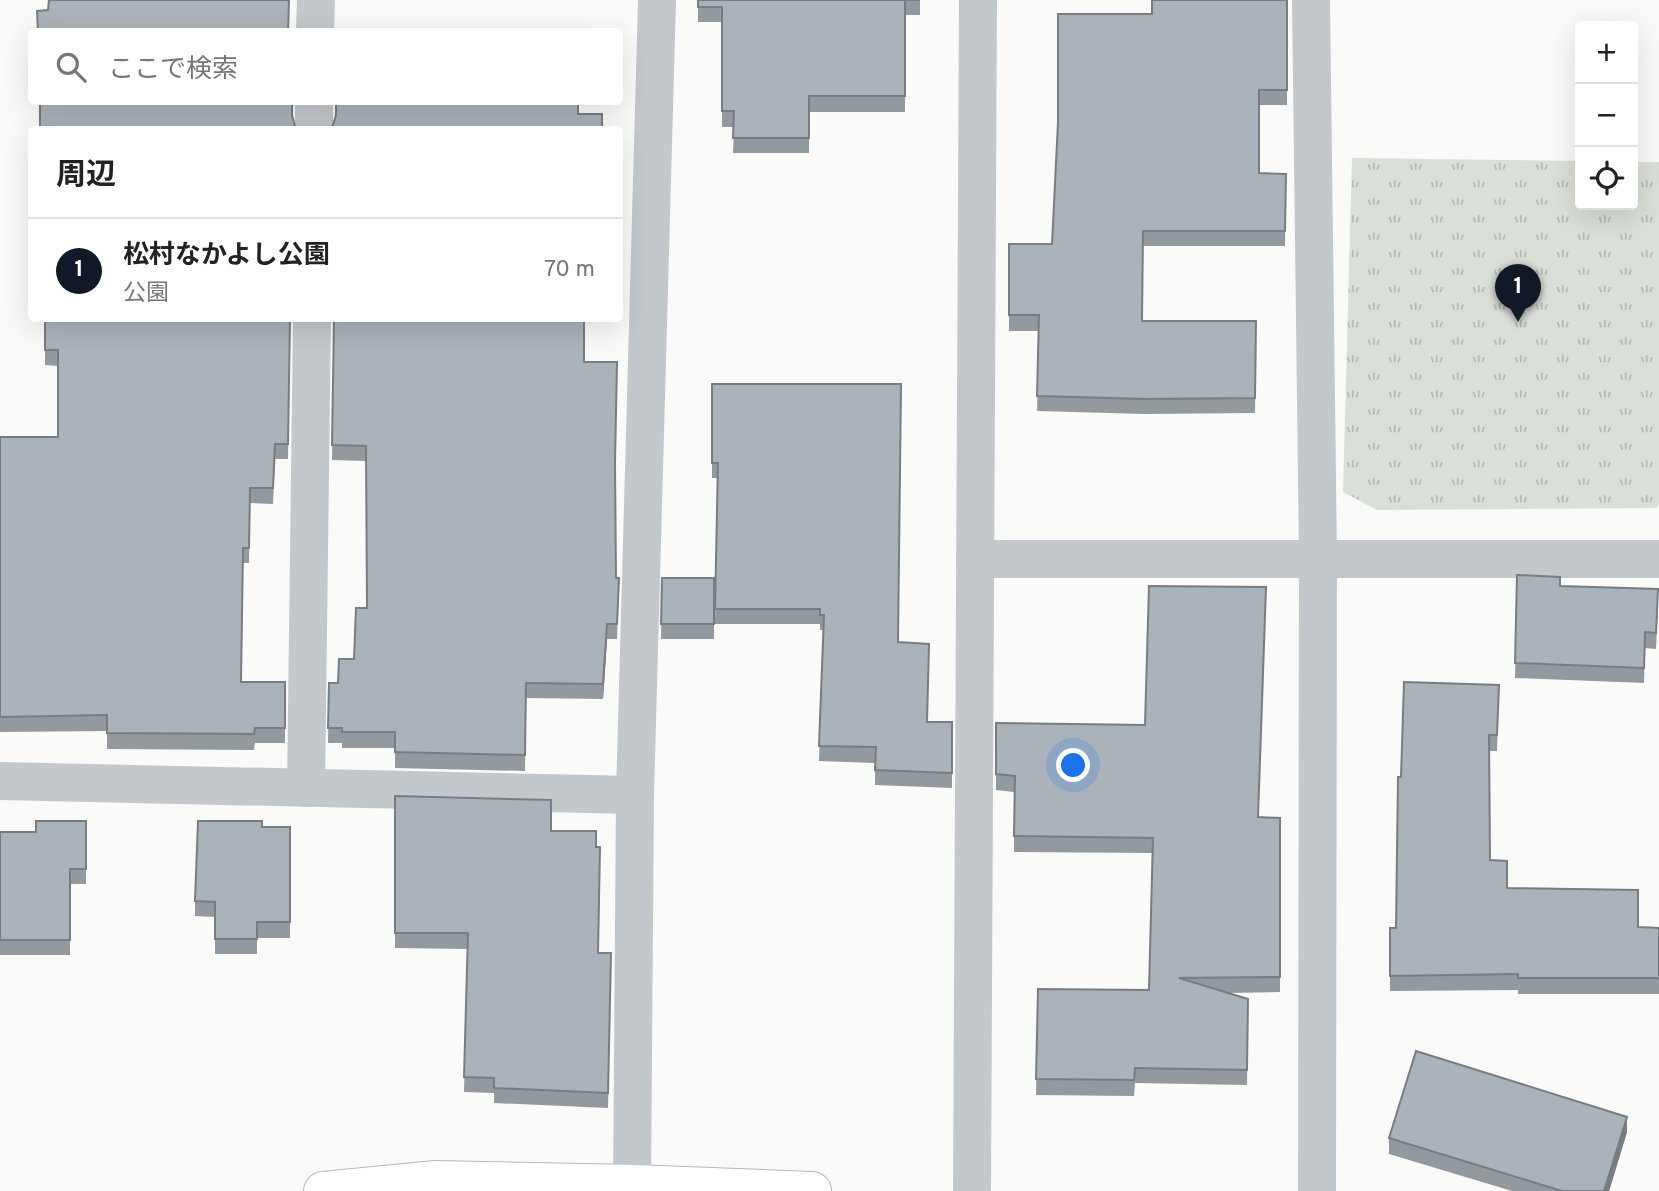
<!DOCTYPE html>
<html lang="ja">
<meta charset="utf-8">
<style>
body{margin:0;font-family:Overpass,"Noto Sans JP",sans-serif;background:#f2f2f2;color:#222}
.controls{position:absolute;right:21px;top:21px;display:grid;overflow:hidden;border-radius:7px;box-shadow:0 7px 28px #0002}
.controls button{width:63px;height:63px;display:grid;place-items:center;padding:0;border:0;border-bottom:2px solid #e0e0e0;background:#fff;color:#222;font:35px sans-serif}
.you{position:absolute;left:1074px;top:766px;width:24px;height:24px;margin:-18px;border:5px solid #fff;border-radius:50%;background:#1a73e8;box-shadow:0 0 0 10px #1a73e833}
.badge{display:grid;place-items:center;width:46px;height:46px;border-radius:50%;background:#111827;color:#fff;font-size:23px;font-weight:700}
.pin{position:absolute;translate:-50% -58px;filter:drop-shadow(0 2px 4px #0008)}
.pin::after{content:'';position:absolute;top:37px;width:24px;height:21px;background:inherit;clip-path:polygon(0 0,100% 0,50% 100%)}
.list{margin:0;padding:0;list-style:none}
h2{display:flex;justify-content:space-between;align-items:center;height:91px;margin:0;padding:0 28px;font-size:30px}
h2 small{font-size:23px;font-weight:400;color:#767676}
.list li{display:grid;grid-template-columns:46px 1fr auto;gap:21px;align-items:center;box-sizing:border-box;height:105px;padding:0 28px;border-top:2px solid #e0e0e0}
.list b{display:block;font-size:26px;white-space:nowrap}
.list p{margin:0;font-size:23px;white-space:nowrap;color:#767676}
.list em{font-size:23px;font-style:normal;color:#767676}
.icon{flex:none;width:38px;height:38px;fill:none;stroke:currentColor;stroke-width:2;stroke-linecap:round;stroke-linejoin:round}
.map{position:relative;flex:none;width:1659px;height:1191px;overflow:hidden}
.search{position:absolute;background:#fff;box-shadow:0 7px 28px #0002;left:28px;top:28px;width:595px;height:77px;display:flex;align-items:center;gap:18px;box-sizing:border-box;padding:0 24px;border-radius:7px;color:#767676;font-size:26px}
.panel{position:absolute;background:#fff;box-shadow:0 7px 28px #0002;left:28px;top:126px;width:595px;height:196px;border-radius:7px}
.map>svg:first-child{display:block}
</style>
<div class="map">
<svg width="1659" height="1191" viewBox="0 0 1659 1191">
<defs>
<pattern id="park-tufts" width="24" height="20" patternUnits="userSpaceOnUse" patternTransform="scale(1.75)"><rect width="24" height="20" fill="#dadfd7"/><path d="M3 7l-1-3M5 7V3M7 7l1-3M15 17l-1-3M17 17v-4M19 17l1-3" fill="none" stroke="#b4b9b4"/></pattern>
</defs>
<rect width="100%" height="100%" fill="#fafaf8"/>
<path fill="url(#park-tufts)" d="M 1352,158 L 1580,161 L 1580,205 L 1633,205 L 1633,162 L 1659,162 L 1659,504 L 1656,508 L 1377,510 L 1343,492 Z"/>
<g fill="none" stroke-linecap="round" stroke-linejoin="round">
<g stroke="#b3babf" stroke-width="40">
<path id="secondary" d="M 323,1191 L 436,1180 L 632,1184 L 812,1191"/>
</g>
<g stroke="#c3c8cc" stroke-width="38">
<path d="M 1311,0 L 1318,559 L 1317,1191"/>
<path d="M 315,32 L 316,0"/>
<path d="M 314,130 L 314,102"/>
<path d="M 975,559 L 1659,559"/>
<path d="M 0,781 L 635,795"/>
<path d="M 306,788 L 312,318"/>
<path d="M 632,1184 L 635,795 L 657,0"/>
<path d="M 972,1191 L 978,0"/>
</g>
<use href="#secondary" stroke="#fff" stroke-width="38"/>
</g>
<g fill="#929a9f">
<path d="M 698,0 L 920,0 L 920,15 L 905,15 L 905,112 L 809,112 L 809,153 L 733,153 L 734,127 L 722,127 L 722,22 L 698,22 Z"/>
<path d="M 1287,0 L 1287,105 L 1259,105 L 1259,173 L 1286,174 L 1285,246 L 1143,246 L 1142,321 L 1256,321 L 1255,413 L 1145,414 L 1037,411 L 1039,331 L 1009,331 L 1009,244 L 1052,244 L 1152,14 Z"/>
<path d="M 45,318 L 290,318 L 288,459 L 275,459 L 273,504 L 250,503 L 249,563 L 243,563 L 241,682 L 285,682 L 285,743 L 255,743 L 254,750 L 107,749 L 107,731 L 0,732 L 0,437 L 58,437 L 58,366 L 45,365 Z"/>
<path d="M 334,318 L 584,362 L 615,473 L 616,578 L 619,578 L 617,639 L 607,639 L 603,699 L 526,698 L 525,771 L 395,768 L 395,748 L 342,748 L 342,743 L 328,743 L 329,683 L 338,683 L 354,659 L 367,608 L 366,461 L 332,460 Z"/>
<path d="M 712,384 L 899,642 L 929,659 L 927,722 L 952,722 L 952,788 L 875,785 L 875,763 L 819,761 L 823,630 L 820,630 L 820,624 L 715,624 L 717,478 L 712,478 Z"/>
<path d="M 1517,575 L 1560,586 L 1658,605 L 1656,649 L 1645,648 L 1644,683 L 1515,678 Z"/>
<path d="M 662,578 L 714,578 L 714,639 L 661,639 Z"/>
<path d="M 1499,685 L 1497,751 L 1489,751 L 1490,860 L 1507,888 L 1638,927 L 1659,928 L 1659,994 L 1518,994 L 1518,990 L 1390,991 L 1390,928 L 1396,928 L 1401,777 Z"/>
<path d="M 996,723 L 1259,817 L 1280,818 L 1280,992 L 1227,993 L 1248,999 L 1247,1085 L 1135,1083 L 1134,1096 L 1036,1095 L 1038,989 L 1149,990 L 1152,853 L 1014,852 L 1014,792 L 996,790 Z"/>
<path d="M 395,796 L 551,831 L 596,847 L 599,953 L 611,953 L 608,1108 L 494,1103 L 494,1093 L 464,1092 L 468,949 L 395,948 Z"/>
<path d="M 86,821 L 86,884 L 70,884 L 70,955 L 0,955 L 0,832 L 36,832 Z"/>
<path d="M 262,827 L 290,827 L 290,938 L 257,938 L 257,954 L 215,954 L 215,917 L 195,916 L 195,901 Z"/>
<path d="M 1627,1132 L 1609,1191 L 1512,1191 L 1389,1154 L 1389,1138 Z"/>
</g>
<g fill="#777d82">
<path d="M 607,624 L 607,639 L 603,699 L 603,684 Z"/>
<path d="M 1627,1117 L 1627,1132 L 1609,1191 L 1604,1191 Z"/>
</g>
<g fill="#aab3b9" stroke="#777d82" stroke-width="2">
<path d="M 49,0 L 289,0 L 288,32 L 38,32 L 37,11 L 48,10 Z"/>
<path d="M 698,0 L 920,0 L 905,0 L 905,96 L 809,96 L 809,138 L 733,138 L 734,111 L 722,111 L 722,7 L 698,7 Z"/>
<path d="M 1152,0 L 1287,0 L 1287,90 L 1259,90 L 1259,173 L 1286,174 L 1285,231 L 1143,231 L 1142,321 L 1256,321 L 1255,398 L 1145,399 L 1037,396 L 1039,315 L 1009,315 L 1009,244 L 1052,244 L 1058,122 L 1058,14 L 1152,14 Z"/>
<path d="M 40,102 L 292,102 L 292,115 L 295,126 L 299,130 L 40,130 Z"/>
<path d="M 336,102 L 578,102 L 578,114 L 602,114 L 602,130 L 329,130 L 333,125 L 336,115 Z"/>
<path d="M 45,318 L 290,318 L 288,444 L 275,444 L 273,488 L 250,488 L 249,548 L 243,548 L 241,682 L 285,682 L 285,728 L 255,728 L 254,734 L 107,733 L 107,715 L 0,717 L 0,437 L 58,437 L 58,350 L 45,350 Z"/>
<path d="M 334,318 L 584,318 L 584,362 L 617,362 L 615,463 L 616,578 L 619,578 L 617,624 L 607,624 L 603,684 L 526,683 L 525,755 L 395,752 L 395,732 L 342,732 L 342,728 L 328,728 L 329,683 L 338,683 L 339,659 L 354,659 L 356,608 L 367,608 L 366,446 L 332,445 Z"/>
<path d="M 712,384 L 901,384 L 898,642 L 929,644 L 927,722 L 952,722 L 952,773 L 875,770 L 876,747 L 819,746 L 824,615 L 820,615 L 820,609 L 715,609 L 718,463 L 712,463 Z"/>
<path d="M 1517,575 L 1560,577 L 1560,586 L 1658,589 L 1656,633 L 1645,632 L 1644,668 L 1515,663 Z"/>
<path d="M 662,578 L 714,578 L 714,624 L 661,624 Z"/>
<path d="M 1149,586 L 1266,587 L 1258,817 L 1280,818 L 1280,977 L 1179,978 L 1248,999 L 1247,1070 L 1135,1068 L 1134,1080 L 1036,1079 L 1038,989 L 1149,990 L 1153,838 L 1014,836 L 1015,776 L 996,774 L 996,723 L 1145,725 Z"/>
<path d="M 1404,682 L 1499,685 L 1497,735 L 1489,735 L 1490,860 L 1507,861 L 1507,888 L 1638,890 L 1638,927 L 1659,928 L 1659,978 L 1518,978 L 1518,974 L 1390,976 L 1390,928 L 1396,928 L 1398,777 L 1401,777 Z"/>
<path d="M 395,796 L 551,800 L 551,831 L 596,831 L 596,847 L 600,847 L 598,953 L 611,953 L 608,1093 L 494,1088 L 494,1078 L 464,1077 L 468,933 L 395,933 Z"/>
<path d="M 36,821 L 86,821 L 86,869 L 70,869 L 70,940 L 0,940 L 0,832 L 36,832 Z"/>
<path d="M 198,821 L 262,821 L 262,827 L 290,827 L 290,922 L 257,922 L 257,939 L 215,939 L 215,902 L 195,901 Z"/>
<path d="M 1416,1051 L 1627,1117 L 1604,1191 L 1562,1191 L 1389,1138 Z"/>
</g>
</svg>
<div class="controls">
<button>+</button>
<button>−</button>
<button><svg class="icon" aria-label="locate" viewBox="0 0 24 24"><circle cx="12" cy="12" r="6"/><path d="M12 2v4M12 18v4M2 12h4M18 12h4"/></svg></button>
</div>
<div class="you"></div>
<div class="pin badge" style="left:1518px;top:322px">1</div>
<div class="search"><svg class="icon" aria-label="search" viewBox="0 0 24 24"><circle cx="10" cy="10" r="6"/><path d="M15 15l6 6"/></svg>ここで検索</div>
<section class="panel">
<h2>周辺<small></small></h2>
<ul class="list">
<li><span class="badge">1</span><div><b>松村なかよし公園</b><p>公園</p></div><em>70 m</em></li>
</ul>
</section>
</div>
